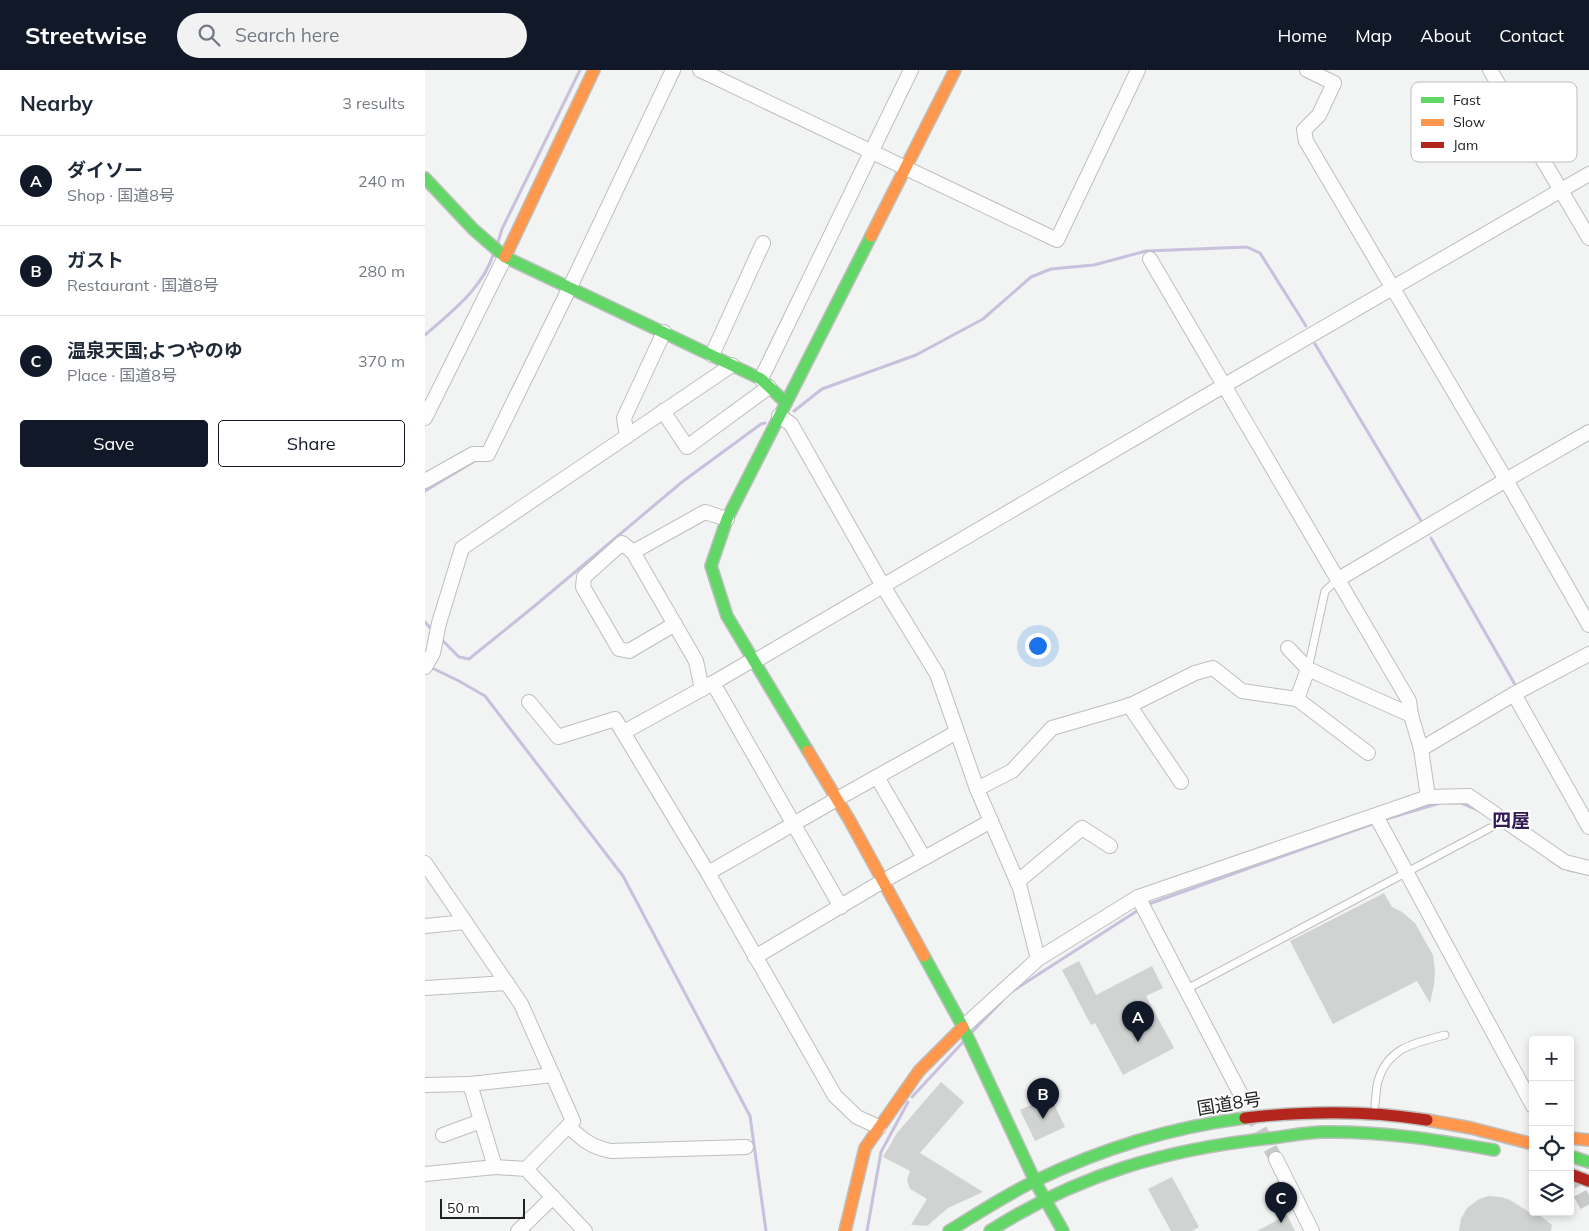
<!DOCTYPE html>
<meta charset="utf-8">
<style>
body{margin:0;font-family:Mulish,"Noto Sans JP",sans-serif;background:#f2f2f3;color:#1f2937}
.controls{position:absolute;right:15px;bottom:15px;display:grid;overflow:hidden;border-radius:5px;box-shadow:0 2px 8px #0003}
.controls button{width:45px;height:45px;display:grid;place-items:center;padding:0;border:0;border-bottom:1px solid #e0e1e3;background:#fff;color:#1f2937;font:25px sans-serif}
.scale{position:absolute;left:15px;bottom:12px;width:85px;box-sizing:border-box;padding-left:5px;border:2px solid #202221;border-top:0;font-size:14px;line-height:18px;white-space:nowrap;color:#202221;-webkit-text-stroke:4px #fff;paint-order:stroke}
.you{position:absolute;left:612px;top:575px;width:18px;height:18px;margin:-12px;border:4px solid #fff;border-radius:50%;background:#1a73e8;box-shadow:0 0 0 8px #1a73e833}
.badge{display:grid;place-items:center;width:32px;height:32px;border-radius:50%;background:#111827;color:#fff;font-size:16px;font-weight:700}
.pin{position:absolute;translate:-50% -41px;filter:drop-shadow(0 1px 2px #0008)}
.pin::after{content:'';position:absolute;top:26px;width:18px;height:15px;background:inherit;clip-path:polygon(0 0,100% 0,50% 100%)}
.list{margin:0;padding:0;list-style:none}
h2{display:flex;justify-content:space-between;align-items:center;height:65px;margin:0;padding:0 20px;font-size:21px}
h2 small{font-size:16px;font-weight:400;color:#747a83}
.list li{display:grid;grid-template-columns:32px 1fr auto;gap:15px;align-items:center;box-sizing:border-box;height:90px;padding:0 20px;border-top:1px solid #e0e1e3}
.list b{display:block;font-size:19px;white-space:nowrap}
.list p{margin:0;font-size:16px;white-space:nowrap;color:#747a83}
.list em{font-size:16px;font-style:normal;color:#747a83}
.actions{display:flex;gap:10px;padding:15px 20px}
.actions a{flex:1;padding:11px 0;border:1px solid #111827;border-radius:5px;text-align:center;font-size:18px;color:#111827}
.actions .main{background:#111827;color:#fff}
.icon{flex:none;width:28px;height:28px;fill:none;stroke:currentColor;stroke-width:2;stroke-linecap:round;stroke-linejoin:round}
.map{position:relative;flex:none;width:1164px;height:1161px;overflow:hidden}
header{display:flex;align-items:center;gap:30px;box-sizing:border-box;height:70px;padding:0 25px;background:#111827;color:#fff}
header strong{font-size:24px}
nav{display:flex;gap:28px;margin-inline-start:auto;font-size:18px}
.search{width:350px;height:45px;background:#f2f2f3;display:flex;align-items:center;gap:12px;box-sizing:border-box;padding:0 18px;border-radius:28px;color:#747a83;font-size:19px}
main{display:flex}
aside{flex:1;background:#fff}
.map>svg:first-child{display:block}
</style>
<header>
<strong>Streetwise</strong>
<div class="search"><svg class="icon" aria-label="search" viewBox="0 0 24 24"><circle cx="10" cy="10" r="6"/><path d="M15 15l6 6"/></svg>Search here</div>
<nav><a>Home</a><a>Map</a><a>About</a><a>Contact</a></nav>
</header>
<main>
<aside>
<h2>Nearby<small>3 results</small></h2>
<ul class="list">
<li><span class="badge">A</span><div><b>ダイソー</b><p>Shop · 国道8号</p></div><em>240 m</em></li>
<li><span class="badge">B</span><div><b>ガスト</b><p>Restaurant · 国道8号</p></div><em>280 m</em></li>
<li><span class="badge">C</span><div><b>温泉天国;よつやのゆ</b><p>Place · 国道8号</p></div><em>370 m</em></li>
</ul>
<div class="actions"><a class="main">Save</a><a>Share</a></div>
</aside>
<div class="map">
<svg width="1164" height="1161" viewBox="0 0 1164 1161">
<rect width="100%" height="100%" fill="#f1f4f2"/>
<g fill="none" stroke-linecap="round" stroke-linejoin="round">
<g stroke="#c8c0dd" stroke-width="3">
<path d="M 73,172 L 77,159 L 155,0"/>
<path d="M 0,265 C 26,242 57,219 68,185"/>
<path d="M 890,274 L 998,454"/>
<path d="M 369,341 L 397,319 L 491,285 L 558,249 L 606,207 L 626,199 L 669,195 L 721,181 L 822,177 L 835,183 L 881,256"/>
<path d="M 0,421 L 53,389"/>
<path d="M 1006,468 L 1092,618"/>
<path d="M 0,552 L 8,561"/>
<path d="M 16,569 L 34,587 L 44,589 L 112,534 L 257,412 L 336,354 L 340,353"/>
<path d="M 5,597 L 34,611 L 60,626 L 198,806 L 325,1046 L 341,1161"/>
<path d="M 1023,733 L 1036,733 L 1053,740"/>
<path d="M 958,750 L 1015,733"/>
<path d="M 1124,789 L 1137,798"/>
<path d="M 1143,800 L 1159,803"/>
<path d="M 721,835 L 950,753"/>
<path d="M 586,922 L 715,839"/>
<path d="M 548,961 L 578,930"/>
<path d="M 487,1027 L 539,971"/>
<path d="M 442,1161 L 456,1082 L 483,1032"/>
</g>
</g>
<g fill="#d1d3d2">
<path d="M 959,823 L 967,837 L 977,842 L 990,853 L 1008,885 L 1010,901 L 1009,915 L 1005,933 L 992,911 L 908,954 L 865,871 Z"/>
<path d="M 654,891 L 671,925 L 727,896 L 738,918 L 721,926 L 749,978 L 698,1005 L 670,953 L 666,955 L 637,900 Z"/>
<path d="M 516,1012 L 539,1032 L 495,1083 L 558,1122 L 523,1138 L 502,1156 L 486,1155 L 502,1129 L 485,1119 L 482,1110 L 485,1101 L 458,1087 L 472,1063 Z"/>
<path d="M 625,1026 L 640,1057 L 610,1071 L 595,1040 Z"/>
<path d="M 747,1107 L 774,1157 L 767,1161 L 746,1161 L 723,1119 Z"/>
<path d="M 1064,1126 L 1076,1127 L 1085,1130 L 1109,1145 L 1112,1143 L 1127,1155 L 1126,1161 L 1034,1161 L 1036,1149 L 1042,1138 L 1054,1129 Z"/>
<path d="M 862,1145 L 870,1161 L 832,1161 Z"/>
</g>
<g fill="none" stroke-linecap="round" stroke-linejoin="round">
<g stroke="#c7cac8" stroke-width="14" stroke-dasharray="14 7" stroke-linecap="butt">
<path d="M 815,1023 L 851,1089"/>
<path d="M 1145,1105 L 1164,1140"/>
</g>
<g stroke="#bdbfbd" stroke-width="9">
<g id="lane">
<path d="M 883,599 L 900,521 L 912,510"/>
<path d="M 760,920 L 1065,758"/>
<path d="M 950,1035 C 951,1027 951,1019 953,1011 C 963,977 990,973 1020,965"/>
</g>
</g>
<g stroke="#bdbfbd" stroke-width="16">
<g id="street">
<path d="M 275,0 L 632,170 L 713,0"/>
<path d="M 882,0 L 909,13 L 894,45 L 879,60 L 881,71 L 1081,410 L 1164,555"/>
<path d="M 1065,0 L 1164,168"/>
<path d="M 725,189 L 984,631 L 986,645 L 996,679 L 1003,727"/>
<path d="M 287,285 L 338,173"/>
<path d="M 336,309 L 486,0"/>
<path d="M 238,341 L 262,377 L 344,317"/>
<path d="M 354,346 L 366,354 L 458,516 L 512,604 L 552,719 L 595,818 L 613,889"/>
<path d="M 0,348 L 80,187"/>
<path d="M 202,366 L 199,348 L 239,262"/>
<path d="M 0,411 L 48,384 L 63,384 L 145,217 L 248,0"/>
<path d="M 208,482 L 197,473 L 159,507 L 158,517 L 194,579 L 204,581 L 250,554"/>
<path d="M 912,510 L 1081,410 L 1164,362"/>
<path d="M 863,578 L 883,599 L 986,645"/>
<path d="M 0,597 L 8,583 L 14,553 L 37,478 L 307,295"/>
<path d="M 288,613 L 277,619 L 271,591 L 208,482 L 280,442 L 302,449"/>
<path d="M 1089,624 L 1164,757"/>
<path d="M 872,629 L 943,683"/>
<path d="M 104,632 L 133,667 L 190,649 L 283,803"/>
<path d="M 704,635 L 756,712"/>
<path d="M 199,662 L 277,619"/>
<path d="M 996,679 L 1089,624 L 1164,584"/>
<path d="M 452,707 L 499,788"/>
<path d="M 552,719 L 587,701 L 627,658 L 706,635 L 770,603 L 788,598 L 817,621 L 872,629 L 883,599"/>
<path d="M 951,746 L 1108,1036"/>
<path d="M 0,793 L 96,934 L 148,1051 L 101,1099"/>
<path d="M 592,812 L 657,758 L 685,776"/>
<path d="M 713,827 L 815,1023"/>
<path d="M 416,837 L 288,613 L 324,592 L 330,591 L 800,315 L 1164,104"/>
<path d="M 0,856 L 40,852"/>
<path d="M 330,887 L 458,811 L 566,751"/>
<path d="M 0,918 L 82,913"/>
<path d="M 538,957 L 613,889 L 713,827 L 1003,727 L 1044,726 L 1140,792 L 1164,798"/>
<path d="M 45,1014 L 128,1005"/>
<path d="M 0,1015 L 45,1014 L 70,1097"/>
<path d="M 143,1056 C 158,1070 166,1077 186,1081 L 321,1077"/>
<path d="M 454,1057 L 432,1047 L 410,1026 L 283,803 L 412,729 L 532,662"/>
<path d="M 18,1065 L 56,1051"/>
<path d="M 851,1089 L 887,1161"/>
<path d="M 0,1104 L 70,1097 L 101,1099 L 160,1161"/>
<path d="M 93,1161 L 128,1127"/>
</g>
</g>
<g stroke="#bdbfbd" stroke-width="14">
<g id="fast">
<path d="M 0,108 L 48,159 L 80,187 L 336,309 L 361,333"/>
<path d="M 383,681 L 302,546 L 286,496 L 302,449 L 446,166"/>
<path d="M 499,886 L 538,957 L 610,1111"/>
<path d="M 1145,1086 L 1164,1092"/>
<path d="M 612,1115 L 638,1161"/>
<path d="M 524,1161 C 552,1144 580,1125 610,1111 C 676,1079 747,1057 820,1048"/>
<path d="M 565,1161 C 654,1104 742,1079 847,1068 C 864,1066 882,1062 899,1062 C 956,1061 1013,1070 1069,1080"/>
</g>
</g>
<g stroke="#bdbfbd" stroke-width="14">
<g id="slow">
<path d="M 446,166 L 530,0"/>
<path d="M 80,187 L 169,0"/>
<path d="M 383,681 L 425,751 L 499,886"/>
<path d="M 1002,1050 L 1046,1058 L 1108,1074"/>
<path d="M 1145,1068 L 1164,1070"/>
<path d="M 420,1161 L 440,1078 L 494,1001 L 538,957"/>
</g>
</g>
<g stroke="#bdbfbd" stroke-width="14">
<g id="jam">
<path d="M 820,1048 C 880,1041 942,1040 1002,1050"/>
<path d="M 1145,1104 L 1164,1111"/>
</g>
</g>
<use href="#lane" stroke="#fdfdfd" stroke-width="7"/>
<use href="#street" stroke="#fdfdfd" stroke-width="14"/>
<use href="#fast" stroke="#63d668" stroke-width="11"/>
<use href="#slow" stroke="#ff974d" stroke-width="11"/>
<use href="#jam" stroke="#b3261e" stroke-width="11"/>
</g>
<g text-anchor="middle" stroke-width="4" stroke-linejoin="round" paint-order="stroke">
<g font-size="18" fill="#202221" stroke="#fff">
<text transform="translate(804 1034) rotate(-9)" y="6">国道8号</text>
</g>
<g font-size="19" font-weight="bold" fill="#321b54" stroke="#fff">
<text x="1086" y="757">四屋</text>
</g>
</g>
<rect x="986" y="12" width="166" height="80" rx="8" fill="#fff" stroke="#bcbdbc" stroke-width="1"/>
<rect x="996" y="27" width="23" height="6" fill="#63d668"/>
<rect x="996" y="49" width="23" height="7" fill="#ff974d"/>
<rect x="996" y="72" width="23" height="6" fill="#b3261e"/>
<g font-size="14" fill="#202221">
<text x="1028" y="35">Fast</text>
<text x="1028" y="57">Slow</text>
<text x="1028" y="80">Jam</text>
</g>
</svg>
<div class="controls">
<button>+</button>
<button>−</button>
<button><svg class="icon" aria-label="locate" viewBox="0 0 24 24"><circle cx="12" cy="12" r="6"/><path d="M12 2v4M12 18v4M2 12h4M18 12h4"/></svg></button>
<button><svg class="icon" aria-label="layers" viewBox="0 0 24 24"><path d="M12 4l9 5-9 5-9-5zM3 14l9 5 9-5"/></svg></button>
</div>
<div class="scale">50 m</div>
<div class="you"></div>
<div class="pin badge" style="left:713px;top:972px">A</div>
<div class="pin badge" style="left:618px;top:1049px">B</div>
<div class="pin badge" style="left:856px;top:1153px">C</div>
</div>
</main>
